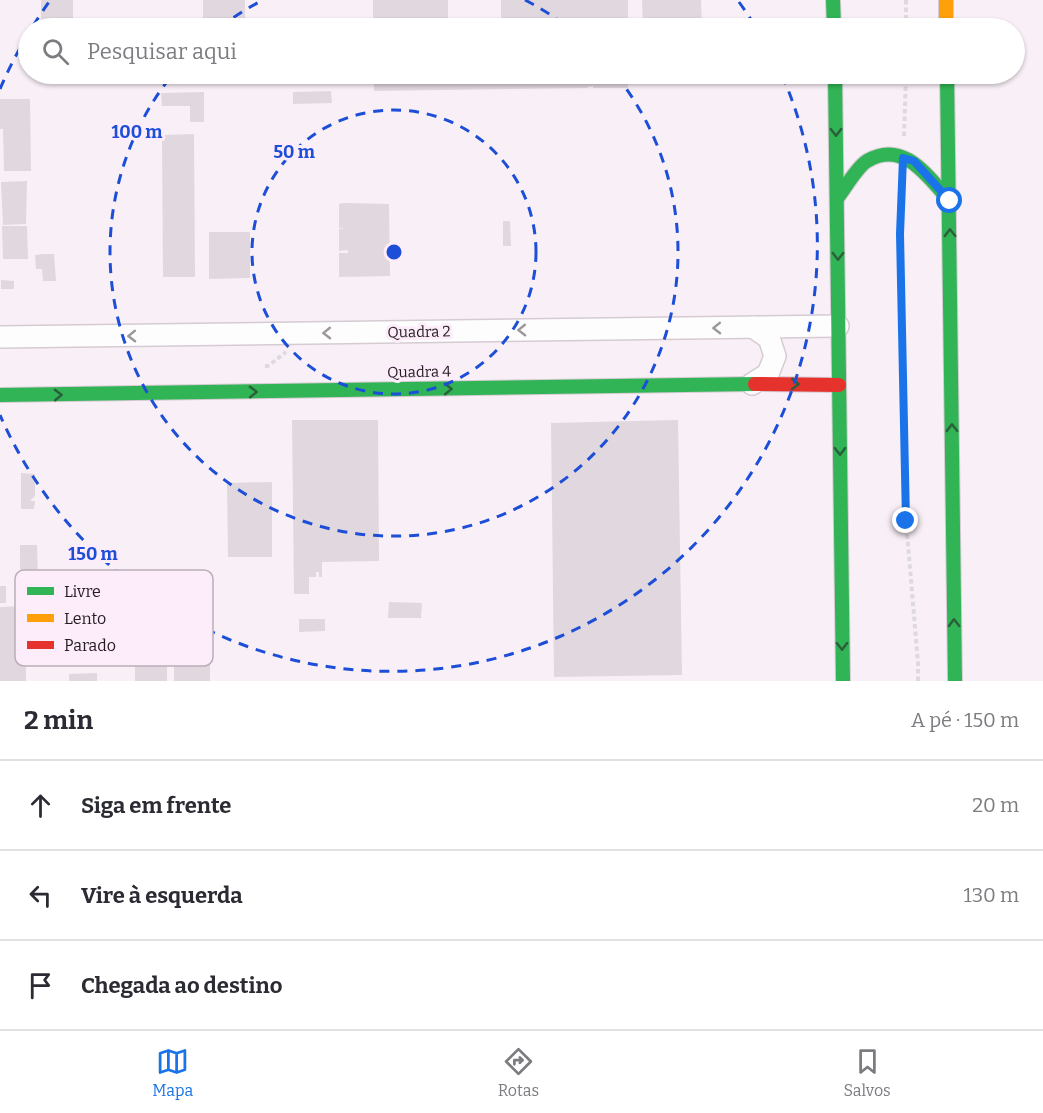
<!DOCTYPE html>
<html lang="pt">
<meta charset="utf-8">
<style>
body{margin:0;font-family:Bitter,serif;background:#f2f2f3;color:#2b2b33}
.stop{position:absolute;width:18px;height:18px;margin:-14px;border:4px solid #1a73e8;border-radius:50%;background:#fff}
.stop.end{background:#1a73e8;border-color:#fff;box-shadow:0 2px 6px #0008}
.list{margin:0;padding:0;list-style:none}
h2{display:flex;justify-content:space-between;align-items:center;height:78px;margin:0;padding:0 24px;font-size:26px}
h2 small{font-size:20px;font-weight:400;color:#7c7c81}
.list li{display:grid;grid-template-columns:39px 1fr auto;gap:18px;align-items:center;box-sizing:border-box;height:90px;padding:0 24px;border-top:2px solid #e1e1e2}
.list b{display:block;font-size:22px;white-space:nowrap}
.list em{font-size:20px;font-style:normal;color:#7c7c81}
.icon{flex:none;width:33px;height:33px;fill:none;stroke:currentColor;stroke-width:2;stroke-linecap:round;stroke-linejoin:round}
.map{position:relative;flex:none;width:1043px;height:681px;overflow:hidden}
.search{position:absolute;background:#fff;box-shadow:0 2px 4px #0004;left:18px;right:18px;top:18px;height:66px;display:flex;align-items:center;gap:15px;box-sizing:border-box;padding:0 21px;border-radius:33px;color:#7c7c81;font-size:22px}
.sheet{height:348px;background:#fff}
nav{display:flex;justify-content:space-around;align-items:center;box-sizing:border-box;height:84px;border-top:2px solid #e1e1e2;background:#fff;font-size:16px;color:#7c7c81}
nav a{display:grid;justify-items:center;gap:3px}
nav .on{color:#1a73e8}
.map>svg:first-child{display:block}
</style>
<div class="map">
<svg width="1043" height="681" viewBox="0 0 1043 681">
<rect width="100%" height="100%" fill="#f9f0f7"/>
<g fill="#e1d7de">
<rect x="41" y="0" width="32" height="24"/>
<rect x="203" y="0" width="42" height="28"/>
<rect x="373" y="0" width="75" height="28"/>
<rect x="501" y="0" width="127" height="28"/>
<path d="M 642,0 L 701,0 L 702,28 L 643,28 Z"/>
<path d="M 374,74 L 628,74 L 628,88 L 593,88 L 593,86 L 588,87 L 588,88 L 374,91 Z"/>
<path d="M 331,91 L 332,103 L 293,104 L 293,92 Z"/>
<path d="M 204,92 L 204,122 L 190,122 L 190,106 L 162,106 L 161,93 Z"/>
<path d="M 0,99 L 30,99 L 31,171 L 4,171 L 3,129 L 0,129 Z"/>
<path d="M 194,134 L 195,277 L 163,277 L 162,135 Z"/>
<path d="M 27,181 L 26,224 L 3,225 L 1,182 Z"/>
<path d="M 344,203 L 389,204 L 390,276 L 339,277 L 339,253 L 348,253 L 348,250 L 339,251 L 339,229 L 346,229 L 339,228 L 339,204 Z"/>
<path d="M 503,221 L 510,221 L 511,246 L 503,246 Z"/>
<path d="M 2,226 L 27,226 L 28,259 L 3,259 Z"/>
<path d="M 209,232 L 250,232 L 250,278 L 209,279 Z"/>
<path d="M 43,254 L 54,254 L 56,281 L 43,281 L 42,269 L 36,269 L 35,255 Z"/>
<path d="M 1,280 L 14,281 L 14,289 L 1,289 Z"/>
<path d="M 292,420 L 378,420 L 379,561 L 322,562 L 322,577 L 319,577 L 319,572 L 316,572 L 316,577 L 309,577 L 309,594 L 294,594 Z"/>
<path d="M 678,420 L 682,675 L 554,677 L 551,423 Z"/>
<path d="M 21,473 L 35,474 L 35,496 L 30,501 L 35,501 L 34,509 L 21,509 Z"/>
<path d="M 272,482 L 272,557 L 228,557 L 227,483 Z"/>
<path d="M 20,545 L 37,545 L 38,579 L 20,579 Z"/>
<rect x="0" y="586" width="6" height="17"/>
<path d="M 389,602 L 422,603 L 421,618 L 388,618 Z"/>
<path d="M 25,606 L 26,681 L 0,681 L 0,607 Z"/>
<path d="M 299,619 L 325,619 L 325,631 L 299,632 Z"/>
<path d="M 158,621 L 167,621 L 167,681 L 135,681 L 135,648 L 159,648 Z"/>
<rect x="174" y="626" width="36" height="55"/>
<path d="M 97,673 L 97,681 L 69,681 L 69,674 Z"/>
</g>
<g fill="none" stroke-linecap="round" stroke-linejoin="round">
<g stroke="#d5cbd2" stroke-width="24">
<g id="street">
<path d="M 0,337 L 838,326"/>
<path d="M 752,384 L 768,374 L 775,356 L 769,338 L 753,327"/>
</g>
</g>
<g stroke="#d5cbd2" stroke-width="16">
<g id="fast">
<path d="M 833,0 L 834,28"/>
<path d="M 835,74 L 843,681"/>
<path d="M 947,74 L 955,681"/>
<path d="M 838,197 C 845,188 858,166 867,161 C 904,139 928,177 950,201"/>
<path d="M 0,395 L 755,384"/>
</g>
</g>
<g stroke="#d5cbd2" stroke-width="16">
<path id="slow" d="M 946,0 L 946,28"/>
</g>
<g stroke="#d5cbd2" stroke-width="16">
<path id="jam" d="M 755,384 L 839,385"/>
</g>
<g stroke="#dddadd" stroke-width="4" stroke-dasharray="4.5 3" stroke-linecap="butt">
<path d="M 906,0 L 906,28"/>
<path d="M 904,136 L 906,74"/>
<path d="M 902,182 L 900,234 L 906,521 L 918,663 L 918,681"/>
<path d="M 265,366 L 268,366 L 286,352"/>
</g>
<use href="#street" stroke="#fefdfe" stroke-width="21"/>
<use href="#fast" stroke="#30b455" stroke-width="14"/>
<use href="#slow" stroke="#ff9f0a" stroke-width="14"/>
<use href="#jam" stroke="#e5322d" stroke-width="14"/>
</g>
<defs><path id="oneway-chevron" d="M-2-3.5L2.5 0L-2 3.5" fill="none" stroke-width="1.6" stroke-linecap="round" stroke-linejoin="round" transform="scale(1.5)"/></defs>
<g stroke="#296039">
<use href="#oneway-chevron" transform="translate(836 132) rotate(89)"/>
<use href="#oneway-chevron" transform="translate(950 233) rotate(-91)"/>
<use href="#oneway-chevron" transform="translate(838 256) rotate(90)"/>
<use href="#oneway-chevron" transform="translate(795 384) rotate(1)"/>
<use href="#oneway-chevron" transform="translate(448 389) rotate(-1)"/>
<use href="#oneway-chevron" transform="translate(253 392) rotate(-1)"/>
<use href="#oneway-chevron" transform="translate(58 395) rotate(-1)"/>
<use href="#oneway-chevron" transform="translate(952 428) rotate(-91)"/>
<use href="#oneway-chevron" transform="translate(840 451) rotate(89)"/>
<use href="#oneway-chevron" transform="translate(954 623) rotate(-91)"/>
<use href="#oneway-chevron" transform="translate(842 646) rotate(89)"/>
</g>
<g stroke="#9c979b">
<use href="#oneway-chevron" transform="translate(717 328) rotate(179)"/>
<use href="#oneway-chevron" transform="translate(522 330) rotate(179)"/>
<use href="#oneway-chevron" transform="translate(327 333) rotate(179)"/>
<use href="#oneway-chevron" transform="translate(132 336) rotate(179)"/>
</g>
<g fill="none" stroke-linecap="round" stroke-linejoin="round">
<path stroke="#1a73e8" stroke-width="8" d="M 906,521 L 900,234 L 903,158 L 914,161 L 950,201"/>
</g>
<g fill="none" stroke="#1d4ed8" stroke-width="3" stroke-dasharray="10 8">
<circle cx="394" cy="252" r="142"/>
<path d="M219 28A284 284 0 0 1 263 0M525 0A284 284 0 0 1 569 28M616 75A284 284 0 1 1 172 75"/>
<path d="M0 89A426 426 0 0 1 27 36M33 26A426 426 0 0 1 49 2M739 2A426 426 0 0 1 755 26M782 75A426 426 0 1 1 0 415"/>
</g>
<g text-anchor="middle" stroke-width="6" stroke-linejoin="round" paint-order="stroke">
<g font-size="15" fill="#241b22" stroke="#fdecf9">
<text transform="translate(419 332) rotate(-1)" y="5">Quadra 2</text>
<text transform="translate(419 372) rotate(-1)" y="5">Quadra 4</text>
</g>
</g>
<rect x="15" y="570" width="198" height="96" rx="9" fill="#fdecf9" stroke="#bcadb8" stroke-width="1.5"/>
<rect x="27" y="587" width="27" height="8" fill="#30b455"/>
<rect x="27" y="614" width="27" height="8" fill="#ff9f0a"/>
<rect x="27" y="641" width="27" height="8" fill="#e5322d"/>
<g font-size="16" fill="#241b22">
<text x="64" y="597">Livre</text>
<text x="64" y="624">Lento</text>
<text x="64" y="651">Parado</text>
</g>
<circle cx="394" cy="252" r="9" fill="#1d4ed8" stroke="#fdecf9" stroke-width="3"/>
<g font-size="18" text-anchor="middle" font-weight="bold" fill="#1d4ed8" stroke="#fdecf9" stroke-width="6" stroke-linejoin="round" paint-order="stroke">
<text x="137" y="138">100 m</text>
<text x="294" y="158">50 m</text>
<text x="93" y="560">150 m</text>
</g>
</svg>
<div class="stop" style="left:950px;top:201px"></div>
<div class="stop end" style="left:906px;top:521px"></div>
<div class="search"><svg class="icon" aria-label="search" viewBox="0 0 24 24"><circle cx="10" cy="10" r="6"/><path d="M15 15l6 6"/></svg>Pesquisar aqui</div>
</div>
<section class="sheet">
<h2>2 min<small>A pé · 150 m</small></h2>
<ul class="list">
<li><svg class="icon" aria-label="ahead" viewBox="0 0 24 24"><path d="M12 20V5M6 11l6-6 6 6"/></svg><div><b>Siga em frente</b></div><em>20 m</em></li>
<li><svg class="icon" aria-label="left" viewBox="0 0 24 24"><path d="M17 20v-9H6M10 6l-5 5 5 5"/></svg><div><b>Vire à esquerda</b></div><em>130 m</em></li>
<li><svg class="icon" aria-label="arrive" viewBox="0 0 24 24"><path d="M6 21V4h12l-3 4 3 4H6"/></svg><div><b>Chegada ao destino</b></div></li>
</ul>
</section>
<nav>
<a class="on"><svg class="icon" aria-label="map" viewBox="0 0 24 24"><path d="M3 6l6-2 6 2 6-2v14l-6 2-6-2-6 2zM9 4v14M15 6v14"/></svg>Mapa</a>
<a><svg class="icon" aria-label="directions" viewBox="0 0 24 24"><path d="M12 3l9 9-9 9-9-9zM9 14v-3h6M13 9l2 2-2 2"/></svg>Rotas</a>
<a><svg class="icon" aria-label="saved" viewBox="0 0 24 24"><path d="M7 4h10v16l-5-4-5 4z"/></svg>Salvos</a>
</nav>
